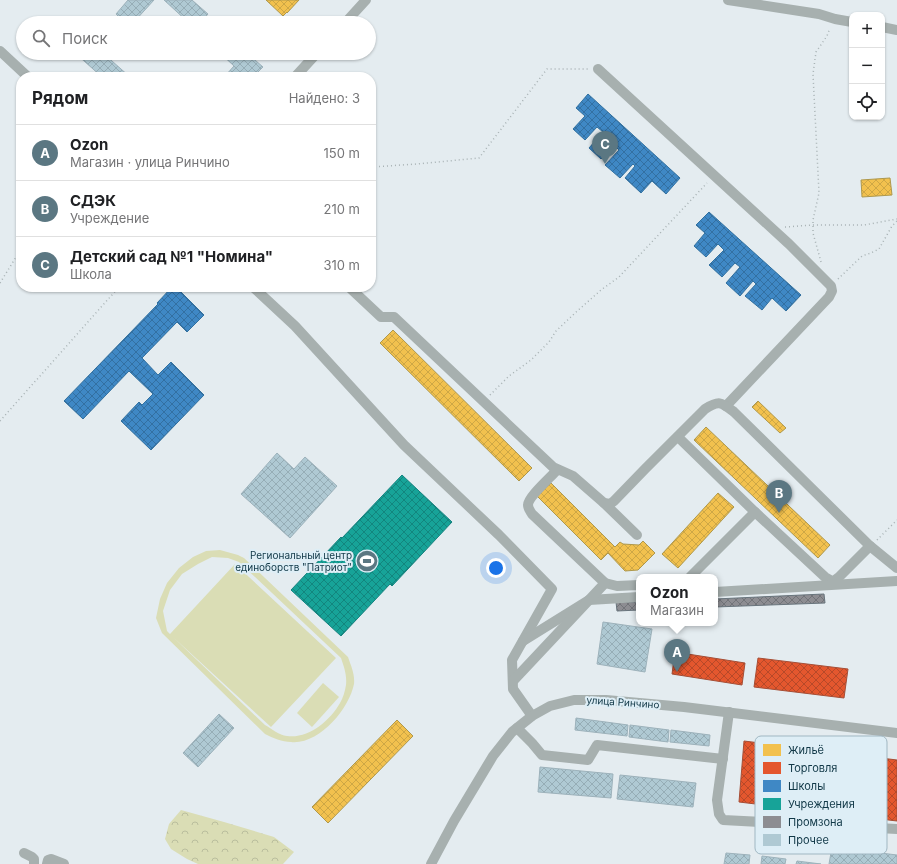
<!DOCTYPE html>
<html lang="ru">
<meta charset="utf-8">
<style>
body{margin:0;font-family:Inter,sans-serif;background:#f2f2f2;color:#202124}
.controls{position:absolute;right:12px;top:12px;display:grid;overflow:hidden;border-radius:8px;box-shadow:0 1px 3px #0004}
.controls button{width:36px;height:36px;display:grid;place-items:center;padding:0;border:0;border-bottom:1px solid #e0e0e0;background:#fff;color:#202124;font:20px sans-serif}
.you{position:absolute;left:496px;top:568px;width:14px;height:14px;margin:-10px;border:3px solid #fff;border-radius:50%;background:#1a73e8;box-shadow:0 0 0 6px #1a73e833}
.badge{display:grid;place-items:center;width:26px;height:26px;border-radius:50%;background:#5b7782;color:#fff;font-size:13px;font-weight:700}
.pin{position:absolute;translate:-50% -33px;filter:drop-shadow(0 1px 2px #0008)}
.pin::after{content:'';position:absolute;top:21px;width:14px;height:12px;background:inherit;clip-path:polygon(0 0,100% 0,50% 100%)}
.popup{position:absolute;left:636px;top:574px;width:82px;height:52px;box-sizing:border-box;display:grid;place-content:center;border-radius:8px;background:#fff;filter:drop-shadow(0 1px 3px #0005);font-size:13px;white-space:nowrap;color:#757577}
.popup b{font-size:15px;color:#202124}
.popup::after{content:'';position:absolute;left:50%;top:100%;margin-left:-8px;border:8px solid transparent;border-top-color:#fff}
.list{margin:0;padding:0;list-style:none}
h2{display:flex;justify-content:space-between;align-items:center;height:52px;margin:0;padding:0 16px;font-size:17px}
h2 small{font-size:13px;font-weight:400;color:#757577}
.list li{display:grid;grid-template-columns:26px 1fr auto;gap:12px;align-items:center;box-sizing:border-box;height:56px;padding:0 16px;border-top:1px solid #e0e0e0}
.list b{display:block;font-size:15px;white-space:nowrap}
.list p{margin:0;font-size:13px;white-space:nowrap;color:#757577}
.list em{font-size:13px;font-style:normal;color:#757577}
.icon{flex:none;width:22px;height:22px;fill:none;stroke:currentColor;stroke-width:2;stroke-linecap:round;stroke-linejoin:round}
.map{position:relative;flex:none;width:897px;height:864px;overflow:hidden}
.search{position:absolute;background:#fff;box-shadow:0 1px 3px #0004;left:16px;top:16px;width:360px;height:44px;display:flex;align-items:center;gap:10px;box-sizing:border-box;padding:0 14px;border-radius:22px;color:#757577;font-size:15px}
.panel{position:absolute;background:#fff;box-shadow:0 1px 3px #0004;left:16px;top:72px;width:360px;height:220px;border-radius:16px}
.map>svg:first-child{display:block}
</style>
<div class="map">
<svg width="897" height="864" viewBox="0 0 897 864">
<defs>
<pattern id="forest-crowns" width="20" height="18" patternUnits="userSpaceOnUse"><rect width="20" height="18" fill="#daddb5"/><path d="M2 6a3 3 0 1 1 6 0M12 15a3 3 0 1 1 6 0" fill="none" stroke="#babe9d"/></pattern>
<pattern id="homes-cross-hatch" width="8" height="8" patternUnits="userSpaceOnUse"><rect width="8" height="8" fill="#f2c14e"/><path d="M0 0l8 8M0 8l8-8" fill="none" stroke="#cea745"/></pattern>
<pattern id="shops-cross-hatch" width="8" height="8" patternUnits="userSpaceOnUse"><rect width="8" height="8" fill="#e4572e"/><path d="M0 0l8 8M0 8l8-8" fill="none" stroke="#b74929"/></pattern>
<pattern id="schools-cross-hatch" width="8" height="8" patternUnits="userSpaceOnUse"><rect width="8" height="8" fill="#3f88c5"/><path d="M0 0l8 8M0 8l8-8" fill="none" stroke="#3370a2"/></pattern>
<pattern id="public-cross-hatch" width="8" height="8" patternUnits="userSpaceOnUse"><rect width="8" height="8" fill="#17a398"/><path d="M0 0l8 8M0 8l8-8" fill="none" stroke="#13867e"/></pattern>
<pattern id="industry-cross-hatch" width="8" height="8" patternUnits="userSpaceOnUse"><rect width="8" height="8" fill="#8d8d92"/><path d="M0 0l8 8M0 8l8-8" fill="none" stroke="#727479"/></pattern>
<pattern id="building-cross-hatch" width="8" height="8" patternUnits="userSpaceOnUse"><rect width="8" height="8" fill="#afc9d3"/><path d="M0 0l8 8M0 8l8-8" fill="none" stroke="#96adb6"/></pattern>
</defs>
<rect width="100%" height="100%" fill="#e4ecf0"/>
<g fill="#daddb5" fill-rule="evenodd">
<path d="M 220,550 L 238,555 L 244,558 L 348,657 C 351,666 355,674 354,684 C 349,709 319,745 291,742 C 282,742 273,738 265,734 L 162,633 L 156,618 L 160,599 L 167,583 L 179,568 L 193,557 L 206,551 ZM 212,557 L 228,558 L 239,562 L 341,658 C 344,667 347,675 346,685 C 345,691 343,698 340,703 C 330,721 308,739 287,736 C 279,735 272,729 265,725 L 173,637 L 271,727 L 336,658 L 235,564 L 170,634 L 167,631 L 163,611 L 170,590 L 182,574 L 198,564 Z"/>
<path d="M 323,683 L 339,697 L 312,727 L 297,713 Z"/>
</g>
<path fill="url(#forest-crowns)" d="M 181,810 L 224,822 L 274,837 L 294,852 L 283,864 L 198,864 L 187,859 L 171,849 L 165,839 L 169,824 Z"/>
<g fill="url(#homes-cross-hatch)" stroke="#ae984c">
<path d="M 266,0 L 299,0 L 287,13 L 287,12 L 283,16 Z"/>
<path d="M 890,178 L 892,195 L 862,197 L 861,180 Z"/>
<path d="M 393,330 L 532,468 L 519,481 L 380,343 Z"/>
<path d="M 758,401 L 786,428 L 780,433 L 752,407 Z"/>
<path d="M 706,427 L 830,545 L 818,558 L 694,440 Z"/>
<path d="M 551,483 L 615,547 L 620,542 L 623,544 L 639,545 L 643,541 L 655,553 L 638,570 L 625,571 L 608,553 L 601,560 L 537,496 Z"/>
<path d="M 718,493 L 734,507 L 678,568 L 662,554 Z"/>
<path d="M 397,720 L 413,736 L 328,823 L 312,807 Z"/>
</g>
<g fill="url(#shops-cross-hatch)" stroke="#a54e36">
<path d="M 675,652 L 745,663 L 742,685 L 672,674 Z"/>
<path d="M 758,658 L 848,669 L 844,698 L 754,687 Z"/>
<path d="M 744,741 L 897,760 L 897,821 L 739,802 Z"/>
</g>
<g fill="url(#schools-cross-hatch)" stroke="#31709f">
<path d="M 588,94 L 680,178 L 666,194 L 652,181 L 641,193 L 625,178 L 635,166 L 633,164 L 620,178 L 605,165 L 619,150 L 614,145 L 601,159 L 589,148 L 603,132 L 597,127 L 585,140 L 573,129 L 585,116 L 576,108 Z"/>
<path d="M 709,212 L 801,295 L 786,311 L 772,298 L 762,310 L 745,296 L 756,284 L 753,281 L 740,296 L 726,283 L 740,267 L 735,263 L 722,277 L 709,265 L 724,250 L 718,244 L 706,257 L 694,246 L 705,233 L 696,225 Z"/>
<path d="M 172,287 L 176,287 L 204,315 L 187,332 L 177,322 L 142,358 L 158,375 L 171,362 L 204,395 L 151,450 L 121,421 L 139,402 L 142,405 L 153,394 L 129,371 L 83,419 L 64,401 L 158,304 L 157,303 Z"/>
</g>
<path fill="url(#public-cross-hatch)" stroke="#158380" d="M 402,475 L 452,522 L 392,586 L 390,584 L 341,636 L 291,590 L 341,537 L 342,538 Z"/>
<g fill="url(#industry-cross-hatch)" stroke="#68747c">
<path d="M 824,594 L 825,603 L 715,607 L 715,599 Z"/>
<path d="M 616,602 L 639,602 L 639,610 L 617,611 Z"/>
</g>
<g fill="url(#building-cross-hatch)" stroke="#9db2bb">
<path d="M 128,0 L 154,0 L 133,23 L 125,23 L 116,14 Z"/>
<path d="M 164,0 L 192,0 L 208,14 L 200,23 L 189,23 Z"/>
<path d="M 75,53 L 103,53 L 130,77 L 102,77 Z"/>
<path d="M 220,53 L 247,53 L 263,67 L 253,77 L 227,77 L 225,76 L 234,66 Z"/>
<path d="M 277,453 L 294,469 L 305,457 L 337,486 L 290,538 L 241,494 Z"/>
<path d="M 603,622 L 652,629 L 645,672 L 597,664 Z"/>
<path d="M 219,714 L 234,728 L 198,767 L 183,753 Z"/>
<path d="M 576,718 L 628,725 L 627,736 L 575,730 Z"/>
<path d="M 630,725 L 669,730 L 668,742 L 629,737 Z"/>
<path d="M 671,730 L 710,735 L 709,746 L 670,742 Z"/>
<path d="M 540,767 L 613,774 L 611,798 L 538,792 Z"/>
<path d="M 620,775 L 696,783 L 693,807 L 617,799 Z"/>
<path d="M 832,847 L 897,855 L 897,864 L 829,864 Z"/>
<path d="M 726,853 L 750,855 L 749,864 L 724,864 Z"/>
<path d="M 762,856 L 786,859 L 785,864 L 761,864 Z"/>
<path d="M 797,861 L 821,864 L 796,864 Z"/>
</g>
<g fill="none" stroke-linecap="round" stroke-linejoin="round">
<g stroke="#a8b2b4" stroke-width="1.5" stroke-dasharray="1 3" stroke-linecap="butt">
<path d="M 371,167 L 417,164 L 479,158 L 547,69 L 588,69"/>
<path d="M 785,227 L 813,225 L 864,225 L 897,219"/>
<path d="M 821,262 L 813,233 L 813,220 L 819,193 L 813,74 L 816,52 L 827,36 L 830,28"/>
<path d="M 838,279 L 862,256 L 871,253 L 879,249 L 892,226 L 897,221"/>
<path d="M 0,283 L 21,249"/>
<path d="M 490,395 L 509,376 L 531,360 L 549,342 L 556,331 L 575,313 L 601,290 L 619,277 L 707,183"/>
<path d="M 0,421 L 119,287"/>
<path d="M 877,540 L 897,520"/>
</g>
<g stroke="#a7b0af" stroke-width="10">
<path d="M 728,0 L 819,14 L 835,19 L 852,22"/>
<path d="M 345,23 L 366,0"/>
<path d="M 882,27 L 897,30"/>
<path d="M 0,51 L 28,77"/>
<path d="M 598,69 L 789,244 L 831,286 L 832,291 L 829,297 L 726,406"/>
<path d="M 295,77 L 317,53"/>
<path d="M 253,287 L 295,326 L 404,445 L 499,535 L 552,589 L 512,660 L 513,689 L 532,716"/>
<path d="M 349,287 L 381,317 L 394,317 L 553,467 L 573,476 L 604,503 L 610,504 L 614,501 L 645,469 L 705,409 C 719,400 721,402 734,412 L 870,546 L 897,568"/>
<path d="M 678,437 L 755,512"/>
<path d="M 557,470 C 551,477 528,497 528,505 C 528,509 531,512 532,514 L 605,583 L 617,586 L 639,585"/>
<path d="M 604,503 L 637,535"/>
<path d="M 690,577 L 755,512 L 825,577 L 832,581 L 835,580 L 839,577 L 870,546"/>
<path d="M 715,592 L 897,581"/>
<path d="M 523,641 L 589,600 L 639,597"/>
<path d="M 513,681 L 605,583"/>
<path d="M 729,712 L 717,800 L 719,814 L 723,820 L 897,829"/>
<path d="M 517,728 L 532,743 L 542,755 L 588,760 L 597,745 L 723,759"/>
<path d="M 24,853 L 32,857 L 34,859 L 34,864"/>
<path d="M 47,864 L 48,860 L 51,859 L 64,864"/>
<path d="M 431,864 L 454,821 L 493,756 L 512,732 L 532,716 L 550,706 L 574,700 L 606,700 L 684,707 L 897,733"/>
</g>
</g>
<defs>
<g id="stadium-disc" transform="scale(1.15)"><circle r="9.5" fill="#5b7782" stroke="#deeef6"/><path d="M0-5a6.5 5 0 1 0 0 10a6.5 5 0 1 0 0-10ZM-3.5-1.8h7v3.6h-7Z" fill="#fff"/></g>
</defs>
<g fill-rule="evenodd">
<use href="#stadium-disc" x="367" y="561"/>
</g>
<g text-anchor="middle" stroke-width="4" stroke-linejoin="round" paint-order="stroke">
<g font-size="10" fill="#113847" stroke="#deeef6" text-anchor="end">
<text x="352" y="559">Региональный центр<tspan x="352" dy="12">единоборств "Патриот"</tspan></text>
</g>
<g font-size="10" fill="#113847" stroke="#deeef6">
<text transform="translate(623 702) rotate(4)" y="4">улица Ринчино</text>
</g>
</g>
<rect x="755" y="736" width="132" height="118" rx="6" fill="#deeef6" stroke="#a0b7c2" stroke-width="1"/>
<rect x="763" y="744" width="18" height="12" fill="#f2c14e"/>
<rect x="763" y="762" width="18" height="12" fill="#e4572e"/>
<rect x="763" y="780" width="18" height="12" fill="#3f88c5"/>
<rect x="763" y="798" width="18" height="12" fill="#17a398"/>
<rect x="763" y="816" width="18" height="12" fill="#8d8d92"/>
<rect x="763" y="834" width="18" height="12" fill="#afc9d3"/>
<g font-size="11" fill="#113847">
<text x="788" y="754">Жильё</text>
<text x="788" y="772">Торговля</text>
<text x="788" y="790">Школы</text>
<text x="788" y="808">Учреждения</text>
<text x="788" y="826">Промзона</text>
<text x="788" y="844">Прочее</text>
</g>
</svg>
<div class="controls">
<button>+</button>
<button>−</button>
<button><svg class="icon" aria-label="locate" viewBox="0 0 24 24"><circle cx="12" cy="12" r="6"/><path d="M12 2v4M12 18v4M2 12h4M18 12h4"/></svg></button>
</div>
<div class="you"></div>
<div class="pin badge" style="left:677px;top:672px">A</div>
<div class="popup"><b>Ozon</b>Магазин</div>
<div class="pin badge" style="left:779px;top:513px">B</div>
<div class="pin badge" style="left:605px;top:164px">C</div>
<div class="search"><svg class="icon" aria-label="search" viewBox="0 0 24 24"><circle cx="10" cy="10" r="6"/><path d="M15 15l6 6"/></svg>Поиск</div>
<section class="panel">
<h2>Рядом<small>Найдено: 3</small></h2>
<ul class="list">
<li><span class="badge">A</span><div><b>Ozon</b><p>Магазин · улица Ринчино</p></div><em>150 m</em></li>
<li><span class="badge">B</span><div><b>СДЭК</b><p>Учреждение</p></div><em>210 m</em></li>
<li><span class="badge">C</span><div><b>Детский сад №1 &quot;Номина&quot;</b><p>Школа</p></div><em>310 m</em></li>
</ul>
</section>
</div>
